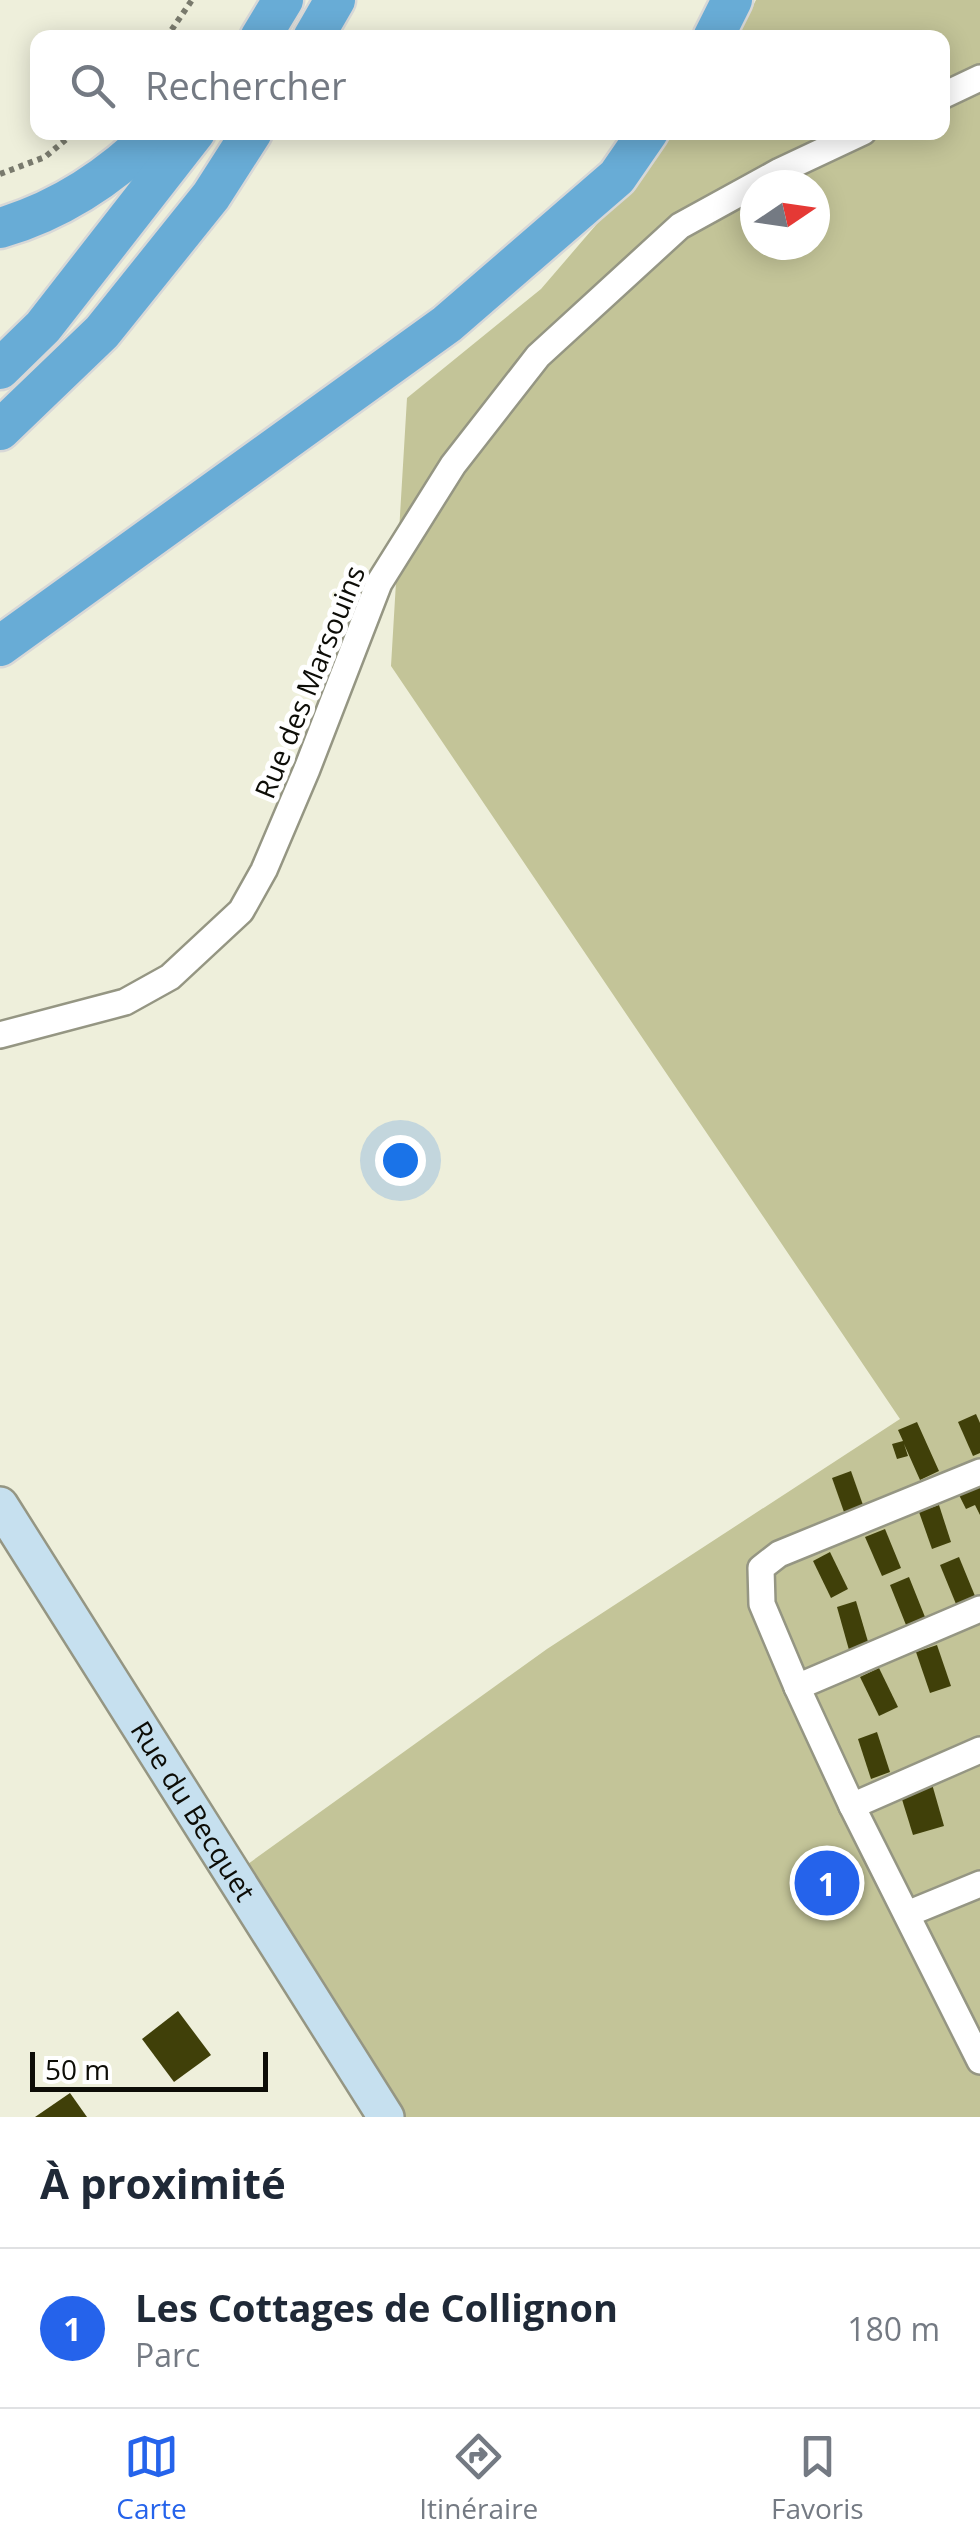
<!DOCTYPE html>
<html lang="fr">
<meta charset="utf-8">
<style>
body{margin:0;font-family:"Open Sans",sans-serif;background:#f2f2f3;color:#1f2937}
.compass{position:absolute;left:740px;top:170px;width:90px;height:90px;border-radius:50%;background:#fff;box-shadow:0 5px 25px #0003;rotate:77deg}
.scale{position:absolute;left:30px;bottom:25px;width:238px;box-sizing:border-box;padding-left:10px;border:5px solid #0d0d07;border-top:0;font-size:28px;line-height:35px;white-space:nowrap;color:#0d0d07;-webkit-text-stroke:8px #fff;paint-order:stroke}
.you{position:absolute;left:400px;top:1160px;width:35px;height:35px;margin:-25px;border:8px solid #fff;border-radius:50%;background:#1a73e8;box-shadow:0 0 0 15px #1a73e833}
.badge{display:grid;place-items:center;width:65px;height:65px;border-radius:50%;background:#2563eb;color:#fff;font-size:32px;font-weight:700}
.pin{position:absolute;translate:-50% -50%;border:5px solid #fff;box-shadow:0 2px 10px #0006}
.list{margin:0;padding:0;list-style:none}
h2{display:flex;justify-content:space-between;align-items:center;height:130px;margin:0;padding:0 40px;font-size:42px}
h2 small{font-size:32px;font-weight:400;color:#747a83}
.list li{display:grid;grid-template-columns:65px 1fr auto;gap:30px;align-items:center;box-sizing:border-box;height:160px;padding:0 40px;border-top:2px solid #e0e1e3}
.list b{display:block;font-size:38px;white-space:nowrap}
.list p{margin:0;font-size:32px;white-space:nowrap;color:#747a83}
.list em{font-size:32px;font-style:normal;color:#747a83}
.icon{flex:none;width:55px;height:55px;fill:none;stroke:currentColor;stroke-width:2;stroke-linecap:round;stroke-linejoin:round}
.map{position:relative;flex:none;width:980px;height:2117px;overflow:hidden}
.search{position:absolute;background:#fff;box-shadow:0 5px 25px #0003;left:30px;right:30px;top:30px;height:110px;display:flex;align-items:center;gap:25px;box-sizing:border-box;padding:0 35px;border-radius:20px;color:#747a83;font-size:38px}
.sheet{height:290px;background:#fff}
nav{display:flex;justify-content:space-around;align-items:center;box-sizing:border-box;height:140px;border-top:2px solid #e0e1e3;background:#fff;font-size:28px;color:#747a83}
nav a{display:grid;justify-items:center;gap:5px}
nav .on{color:#2563eb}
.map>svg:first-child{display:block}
</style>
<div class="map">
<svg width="980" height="2117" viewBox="0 0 980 2117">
<rect width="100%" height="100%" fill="#eeefdb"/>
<path fill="#c3c498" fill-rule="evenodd" d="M 756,0 L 980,0 L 980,2117 L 386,2117 L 234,1874 L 547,1649 L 900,1419 L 391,666 L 407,398 L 541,289 L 675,133 L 942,132 L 942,38 L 737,37 ZM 755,185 L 815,185 L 815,245 L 755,245 Z"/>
<g fill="#404009">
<path d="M 976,1414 L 980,1423 L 980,1453 L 973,1456 L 958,1422 Z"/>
<path d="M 917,1422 L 939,1471 L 920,1480 L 904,1444 L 908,1456 L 897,1459 L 892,1444 L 903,1441 L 898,1430 Z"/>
<path d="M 851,1471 L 863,1505 L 844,1512 L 832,1478 Z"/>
<path d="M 980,1485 L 980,1515 L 975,1505 L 966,1509 L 959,1495 Z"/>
<path d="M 939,1505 L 951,1542 L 932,1549 L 919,1512 Z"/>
<path d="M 885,1529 L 901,1568 L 882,1576 L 865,1537 Z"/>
<path d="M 830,1552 L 848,1589 L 831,1598 L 813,1561 Z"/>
<path d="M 959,1557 L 975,1596 L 956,1604 L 940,1565 Z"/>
<path d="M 909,1577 L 925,1617 L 906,1625 L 890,1585 Z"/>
<path d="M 856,1601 L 869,1645 L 849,1650 L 837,1607 Z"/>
<path d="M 937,1645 L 951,1686 L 930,1693 L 916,1652 Z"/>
<path d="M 879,1668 L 898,1707 L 879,1716 L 860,1677 Z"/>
<path d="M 877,1732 L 890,1772 L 871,1779 L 858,1739 Z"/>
<path d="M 932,1784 L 944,1826 L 913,1835 L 900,1793 Z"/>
<path d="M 178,2011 L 211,2055 L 174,2082 L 142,2039 Z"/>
<path d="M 70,2093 L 87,2117 L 35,2117 Z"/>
</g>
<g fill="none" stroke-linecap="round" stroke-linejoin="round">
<g stroke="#959683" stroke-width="30">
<g id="minor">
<path d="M 942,96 L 980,78"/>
<path d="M 0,1035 L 125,1002 L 170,977 L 241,911 L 264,870 L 307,769 L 379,583 L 453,465 L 538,356 L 680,226 L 780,171 L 863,132"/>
<path d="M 980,1472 L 779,1554 L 761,1568 L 762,1604 L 797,1687 L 852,1806 L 980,2061"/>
<path d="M 797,1687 L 980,1609"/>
<path d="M 852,1806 L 980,1750"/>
<path d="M 907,1914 L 980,1884"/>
</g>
</g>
<g stroke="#959683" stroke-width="40">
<g id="secondary">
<path id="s1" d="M 0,1505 L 386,2117"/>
</g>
</g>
<g stroke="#d8d8d7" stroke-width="45">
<g id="trunk">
<path d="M 260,38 L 283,0"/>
<path d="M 313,38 L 335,0"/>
<path d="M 713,38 L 732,0"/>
<path d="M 0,228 C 59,211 112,176 156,132"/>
<path d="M 0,369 L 43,327 L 195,132"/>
<path d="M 0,430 L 102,332 L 211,196 L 252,132"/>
<path d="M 0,646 L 447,324 L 617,177 L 648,132"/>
</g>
</g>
<g stroke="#797a6d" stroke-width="6" stroke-dasharray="5 5" stroke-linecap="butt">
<path d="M 166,38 L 192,0"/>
<path d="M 0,174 L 45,157 L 75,132"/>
</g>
<use href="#minor" stroke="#fff" stroke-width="25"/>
<use href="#secondary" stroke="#c6e0ef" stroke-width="35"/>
<use href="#trunk" stroke="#68acd6" stroke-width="40"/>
</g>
<g text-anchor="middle" stroke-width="10" stroke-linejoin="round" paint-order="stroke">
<g font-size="28" fill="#0d0d07" stroke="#fff">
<text transform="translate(310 682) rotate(-68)" y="10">Rue des Marsouins</text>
<text dy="10" stroke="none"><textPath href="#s1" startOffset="362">Rue du Becquet</textPath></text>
</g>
</g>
</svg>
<svg class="compass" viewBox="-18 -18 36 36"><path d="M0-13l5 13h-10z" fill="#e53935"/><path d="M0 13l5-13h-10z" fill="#747a83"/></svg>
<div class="scale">50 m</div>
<div class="you"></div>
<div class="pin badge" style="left:827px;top:1883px">1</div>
<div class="search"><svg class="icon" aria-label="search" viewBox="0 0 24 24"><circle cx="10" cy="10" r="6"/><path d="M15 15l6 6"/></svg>Rechercher</div>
</div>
<section class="sheet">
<h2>À proximité<small></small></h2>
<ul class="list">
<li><span class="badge">1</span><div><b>Les Cottages de Collignon</b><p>Parc</p></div><em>180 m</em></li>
</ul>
</section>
<nav>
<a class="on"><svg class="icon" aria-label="map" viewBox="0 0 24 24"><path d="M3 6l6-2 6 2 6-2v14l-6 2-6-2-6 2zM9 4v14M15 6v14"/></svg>Carte</a>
<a><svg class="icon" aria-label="directions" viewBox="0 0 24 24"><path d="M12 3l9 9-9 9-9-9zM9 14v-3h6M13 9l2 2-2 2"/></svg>Itinéraire</a>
<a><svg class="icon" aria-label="saved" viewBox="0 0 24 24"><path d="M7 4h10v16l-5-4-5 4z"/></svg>Favoris</a>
</nav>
